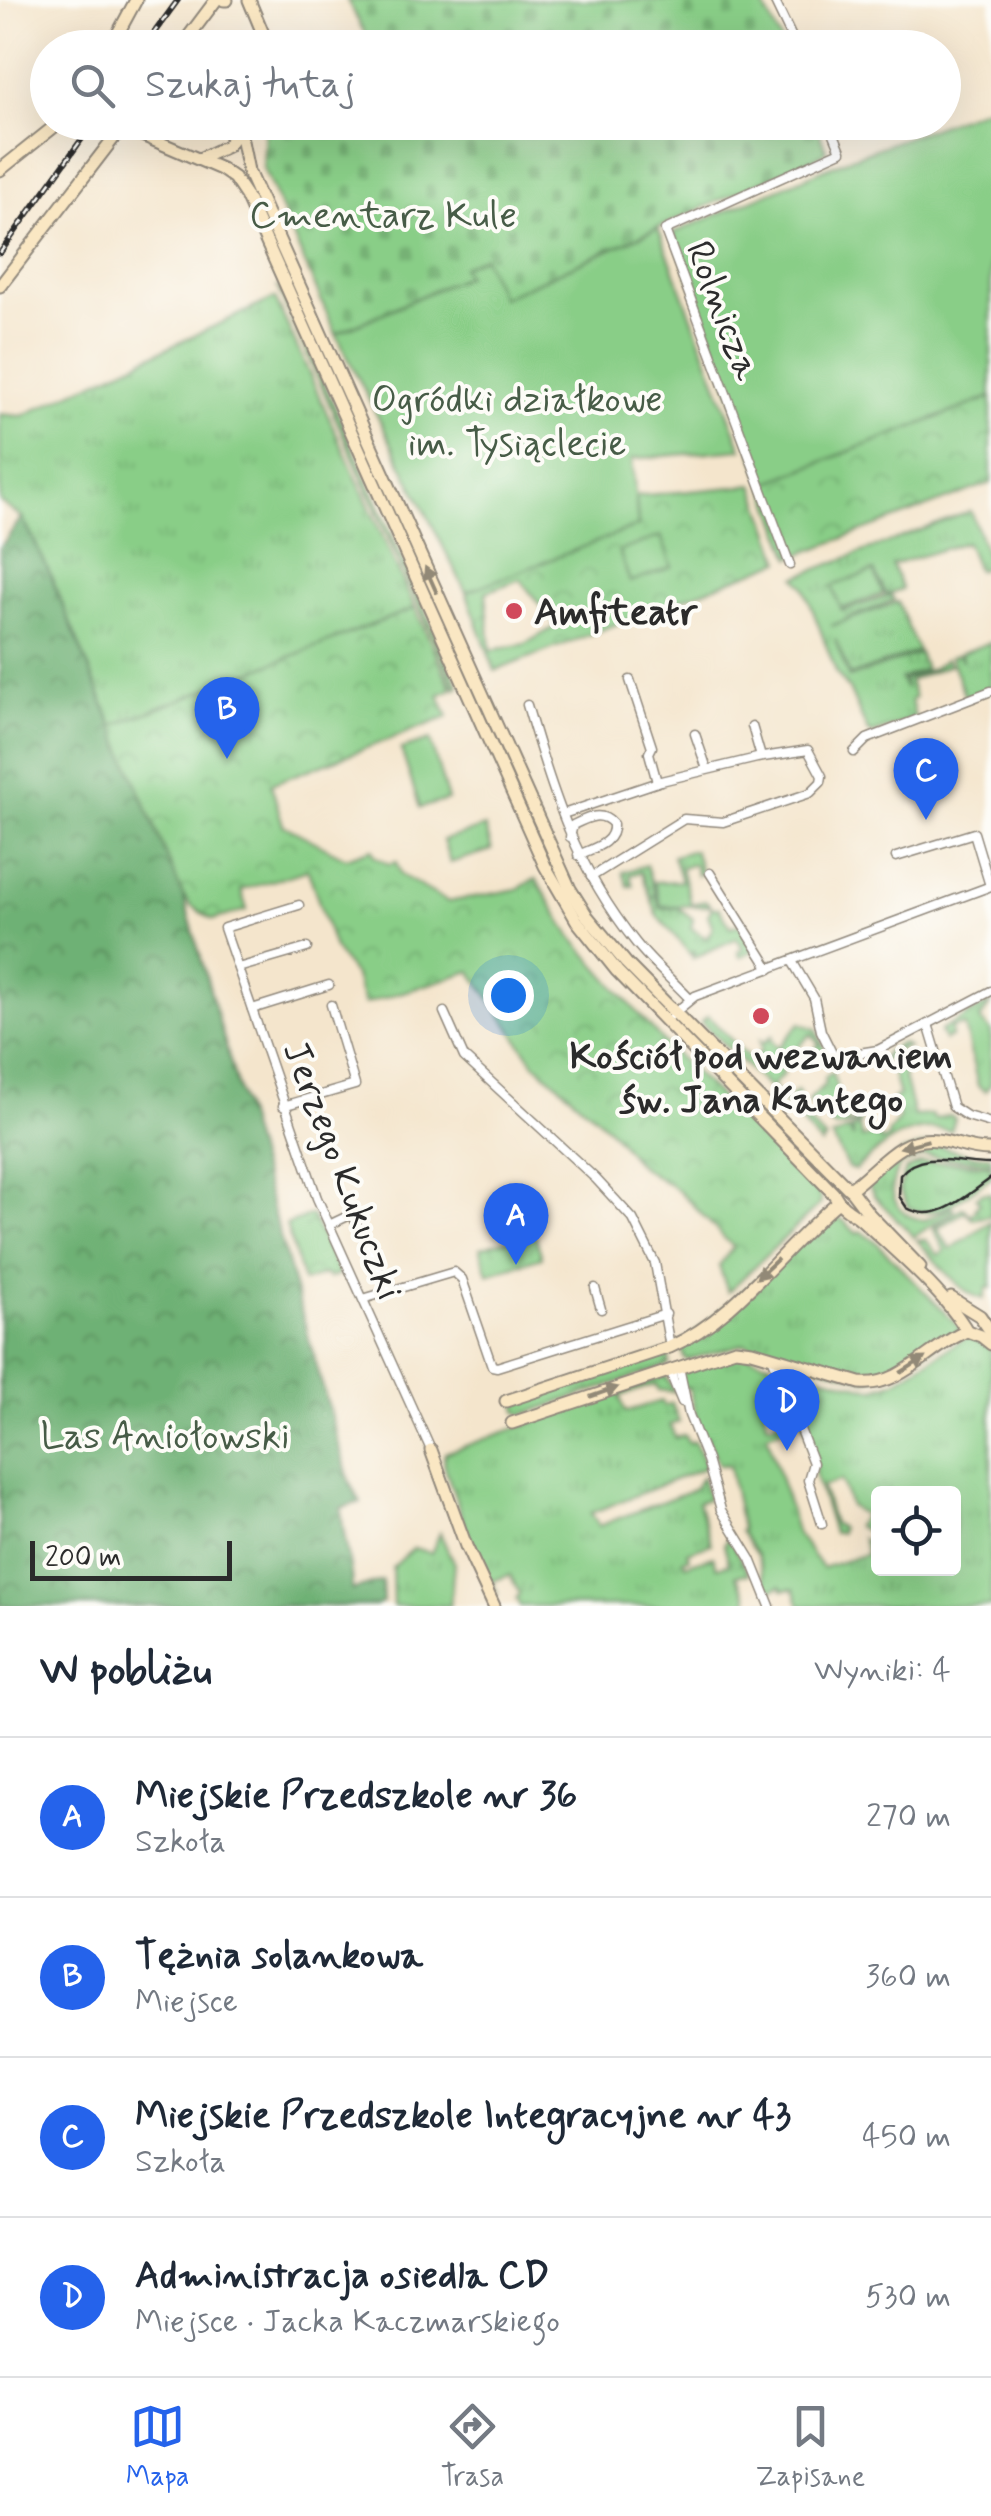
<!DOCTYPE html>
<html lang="pl">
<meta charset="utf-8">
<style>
body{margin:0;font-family:Mynerve,sans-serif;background:#f6f6f7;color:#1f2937}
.controls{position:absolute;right:30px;bottom:30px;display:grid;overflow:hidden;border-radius:10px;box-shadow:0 10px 40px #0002}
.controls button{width:90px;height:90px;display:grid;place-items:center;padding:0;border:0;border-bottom:2px solid #e0e1e3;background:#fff;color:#1f2937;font:50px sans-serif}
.scale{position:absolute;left:30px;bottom:25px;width:202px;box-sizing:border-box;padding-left:10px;border:5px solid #2b2b2b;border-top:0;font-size:28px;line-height:35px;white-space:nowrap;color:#2b2b2b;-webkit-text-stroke:8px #fdfcf7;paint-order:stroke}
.you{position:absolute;left:508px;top:995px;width:35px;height:35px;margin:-25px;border:8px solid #fff;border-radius:50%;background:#1a73e8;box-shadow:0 0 0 15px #1a73e833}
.badge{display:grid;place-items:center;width:65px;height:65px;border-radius:50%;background:#2563eb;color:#fff;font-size:32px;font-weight:700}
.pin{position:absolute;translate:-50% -82px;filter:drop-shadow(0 2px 5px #0008)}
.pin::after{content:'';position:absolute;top:52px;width:35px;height:30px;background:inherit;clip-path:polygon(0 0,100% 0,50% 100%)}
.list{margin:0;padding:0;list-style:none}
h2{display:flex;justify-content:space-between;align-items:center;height:130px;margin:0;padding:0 40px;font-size:42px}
h2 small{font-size:32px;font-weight:400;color:#747a83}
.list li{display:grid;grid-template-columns:65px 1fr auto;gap:30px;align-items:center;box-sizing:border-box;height:160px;padding:0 40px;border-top:2px solid #e0e1e3}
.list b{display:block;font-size:38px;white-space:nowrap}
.list p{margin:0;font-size:32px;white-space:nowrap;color:#747a83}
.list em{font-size:32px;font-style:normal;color:#747a83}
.icon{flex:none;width:55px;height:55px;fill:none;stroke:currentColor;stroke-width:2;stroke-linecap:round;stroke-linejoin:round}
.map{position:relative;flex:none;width:991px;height:1606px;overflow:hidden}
.search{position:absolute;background:#fff;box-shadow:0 10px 40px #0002;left:30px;right:30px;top:30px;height:110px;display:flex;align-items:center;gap:25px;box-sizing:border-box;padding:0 35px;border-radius:55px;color:#747a83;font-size:38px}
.sheet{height:770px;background:#fff}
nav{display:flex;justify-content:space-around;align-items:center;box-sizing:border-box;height:140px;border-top:2px solid #e0e1e3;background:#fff;font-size:28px;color:#747a83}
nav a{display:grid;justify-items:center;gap:5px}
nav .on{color:#2563eb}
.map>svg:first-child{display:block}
</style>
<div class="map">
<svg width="991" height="1606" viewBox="0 0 991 1606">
<defs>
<pattern id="grass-tufts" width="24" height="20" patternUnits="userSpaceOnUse" patternTransform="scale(2.5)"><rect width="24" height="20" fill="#89ce87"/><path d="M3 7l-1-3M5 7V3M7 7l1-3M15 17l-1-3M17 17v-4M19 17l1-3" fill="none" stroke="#76b175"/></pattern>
<pattern id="forest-crowns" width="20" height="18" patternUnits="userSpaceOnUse" patternTransform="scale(2.5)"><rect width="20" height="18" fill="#6eb174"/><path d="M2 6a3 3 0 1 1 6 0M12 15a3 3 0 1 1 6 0" fill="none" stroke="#5b905f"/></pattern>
<pattern id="cemetery-stones" width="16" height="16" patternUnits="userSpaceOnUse" patternTransform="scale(2.5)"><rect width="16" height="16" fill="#89ce87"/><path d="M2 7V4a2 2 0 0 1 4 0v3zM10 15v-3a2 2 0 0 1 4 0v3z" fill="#76b175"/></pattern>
<pattern id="park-crowns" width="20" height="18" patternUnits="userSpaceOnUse" patternTransform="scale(2.5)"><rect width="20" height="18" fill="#89ce87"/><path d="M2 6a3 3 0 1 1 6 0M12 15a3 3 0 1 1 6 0" fill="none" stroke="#76b175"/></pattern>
</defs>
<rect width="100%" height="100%" fill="#fdfcf7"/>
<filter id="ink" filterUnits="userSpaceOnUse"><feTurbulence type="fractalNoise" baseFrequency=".01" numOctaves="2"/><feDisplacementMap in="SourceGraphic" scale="20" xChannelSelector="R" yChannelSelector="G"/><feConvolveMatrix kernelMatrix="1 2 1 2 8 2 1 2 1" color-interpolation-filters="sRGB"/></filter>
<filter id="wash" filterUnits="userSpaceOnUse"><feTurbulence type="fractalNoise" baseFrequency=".0048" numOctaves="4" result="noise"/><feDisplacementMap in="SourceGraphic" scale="40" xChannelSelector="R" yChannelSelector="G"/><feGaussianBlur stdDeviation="2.25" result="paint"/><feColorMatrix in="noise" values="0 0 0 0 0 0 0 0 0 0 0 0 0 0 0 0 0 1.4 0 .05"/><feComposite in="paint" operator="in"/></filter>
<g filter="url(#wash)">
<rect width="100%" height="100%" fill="#f4e5cc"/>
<g fill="url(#grass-tufts)" stroke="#5a7c59" stroke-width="2.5">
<path d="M 277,286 L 288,301 L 459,686 L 455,688 Z"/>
<path d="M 275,298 L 415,608 L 113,726 L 46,565 L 22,518 L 0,502 L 0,414 L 22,416 Z"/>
<path d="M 971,511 L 991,567 L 977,570 L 966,542 L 892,565 L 902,589 L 886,595 L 874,571 L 833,586 L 842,611 L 891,595 L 894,600 L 831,626 L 898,602 L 918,651 L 850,676 L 835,639 L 849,678 L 919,653 L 925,669 L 900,679 L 906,689 L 903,680 L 932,669 L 946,659 L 949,665 L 909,681 L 915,698 L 911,700 L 915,718 L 873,734 L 868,732 L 849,689 L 837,674 L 804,587 L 796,577 Z"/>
<path d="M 991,642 L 991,689 L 965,697 L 950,657 L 959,654 L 962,661 L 961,653 Z"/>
<path d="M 694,850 L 702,873 L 697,875 L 694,864 L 681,868 L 691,904 L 706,901 L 711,906 L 661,906 L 654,882 L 681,881 L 673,856 Z"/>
<path d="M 646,865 L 660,908 L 679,908 L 693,919 L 691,928 L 706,938 L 713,928 L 708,915 L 712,908 L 719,908 L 731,927 L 739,924 L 754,950 L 740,957 L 738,951 L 743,949 L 737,938 L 693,958 L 695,950 L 691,955 L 657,915 L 651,898 L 654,896 L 650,896 L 641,872 L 630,875 L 633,886 L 628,886 L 623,872 Z"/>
<path d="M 991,1002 L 980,1020 L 991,1031 L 991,1084 L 985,1091 L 978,1086 L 964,1025 L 951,1028 L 951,1037 L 944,1040 L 940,1031 Z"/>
<path d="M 708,1016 L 751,1060 L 761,1051 L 760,1040 L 763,1043 L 773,1035 L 771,1039 L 778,1048 L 800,1023 L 816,1029 L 825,1050 L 819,1054 L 815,1049 L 819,1044 L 811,1034 L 779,1067 L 784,1073 L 772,1086 L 785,1102 L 797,1091 L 800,1095 L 789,1107 L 801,1099 L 793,1107 L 826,1139 L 821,1145 L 784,1103 L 701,1022 Z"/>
<path d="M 902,1043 L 908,1047 L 897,1050 L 914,1116 L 932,1115 L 934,1119 L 950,1115 L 955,1119 L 951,1131 C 909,1121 884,1144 855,1170 L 848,1168 L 832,1137 L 848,1130 L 854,1138 L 851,1129 L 859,1127 L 862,1138 L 878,1134 L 881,1141 L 888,1137 L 889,1132 L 900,1118 L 893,1098 L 899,1096 L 889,1059 L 865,1066 L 864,1057 L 867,1061 L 886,1056 L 885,1052 Z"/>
<path d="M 832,1072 L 848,1124 L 857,1122 L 855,1113 L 858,1112 L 861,1121 L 859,1124 L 835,1128 L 808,1101 L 825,1084 L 825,1078 Z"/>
<path d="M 929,1144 L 972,1155 L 991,1156 L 991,1162 L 922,1156 L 901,1165 C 883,1189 895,1217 925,1220 L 952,1207 L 954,1210 L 914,1237 L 874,1196 L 867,1183 L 902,1152 Z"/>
<path d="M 947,1162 L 991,1165 L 991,1177 C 967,1193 937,1224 908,1207 L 899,1189 L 906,1170 L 920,1163 Z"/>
<path d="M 982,1193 L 991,1193 L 991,1216 L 973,1219 L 965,1211 L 937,1229 L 951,1249 L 991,1221 L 991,1288 L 987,1287 L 984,1299 C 959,1294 935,1259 917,1240 L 926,1240 L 938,1255 L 945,1251 L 933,1228 L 962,1208 L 965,1209 L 970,1215 L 976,1210 L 975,1207 L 980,1203 L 976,1197 Z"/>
<path d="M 831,1214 L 844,1221 L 857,1234 L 861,1231 L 876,1242 L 961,1329 L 893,1373 L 867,1380 L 744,1344 L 687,1360 L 684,1358 L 681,1345 Z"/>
<path d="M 966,1337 L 973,1338 L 991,1349 L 991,1606 L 800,1606 L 794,1589 L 783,1590 L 781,1586 L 768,1591 L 757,1555 L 740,1531 L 742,1530 L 729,1465 L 719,1465 L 706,1437 L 701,1439 L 689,1387 L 679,1390 L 674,1374 L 741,1353 L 771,1363 L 780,1393 L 760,1395 L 768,1424 L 788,1419 L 790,1426 L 767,1434 L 797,1534 L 822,1568 L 867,1554 L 862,1539 L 878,1548 L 878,1568 L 954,1568 L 954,1494 L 878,1494 L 878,1523 L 871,1526 L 874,1536 L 856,1526 L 864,1515 L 850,1506 L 841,1480 L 822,1487 L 833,1523 L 841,1528 L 840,1533 L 833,1533 L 815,1475 L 815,1458 L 805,1426 L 797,1416 L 778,1364 L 872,1389 L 894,1382 Z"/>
<path d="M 662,1353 L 669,1356 L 669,1365 L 522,1415 L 517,1411 L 517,1403 Z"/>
<path d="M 665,1376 L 675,1392 L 658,1390 L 656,1384 L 620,1396 L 625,1412 L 662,1401 L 664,1406 L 672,1403 L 679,1422 L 670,1425 L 675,1438 L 684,1435 L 689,1443 L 694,1441 L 706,1467 L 591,1513 L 599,1526 L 692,1490 L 702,1477 L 708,1499 L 698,1502 L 711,1544 L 687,1552 L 689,1558 L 683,1560 L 685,1565 L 713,1556 L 717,1567 L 729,1564 L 724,1544 L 728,1537 L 749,1574 L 736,1575 L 747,1595 L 749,1606 L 520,1606 L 516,1599 L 519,1593 L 510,1575 L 492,1581 L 498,1595 L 474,1553 L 443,1462 L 445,1453 Z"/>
<path d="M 440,1533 L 454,1564 L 450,1606 L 393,1606 L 392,1568 L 414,1548 L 431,1553 Z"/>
</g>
<path fill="url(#forest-crowns)" stroke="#4c6e50" stroke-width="2.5" d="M 22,517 L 46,565 L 183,895 L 350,1483 L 361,1502 L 341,1508 C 342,1536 352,1561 352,1590 L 382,1581 L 383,1603 L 375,1606 L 0,1606 L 0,548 Z"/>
<g fill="url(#cemetery-stones)" stroke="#5a7c59" stroke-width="2.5">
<path d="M 347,0 L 761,0 L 784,47 L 368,47 L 371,45 Z"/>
<path d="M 271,122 L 815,122 L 826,150 L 823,154 L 501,298 L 482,257 L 466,276 L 336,334 L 263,168 L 265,127 Z"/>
</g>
<g fill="url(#park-crowns)" stroke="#5a7c59" stroke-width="2.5" fill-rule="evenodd">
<path d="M 991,397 L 991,483 L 791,558 L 764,484 Z"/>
<path d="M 754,485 L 781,561 L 495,671 L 466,592 L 638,526 L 636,496 ZM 520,579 L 556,626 L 525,644 L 491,650 L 486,592 Z"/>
<path d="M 415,608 L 452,689 L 439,695 L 448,717 L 271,784 L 283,825 L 346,858 L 372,849 L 374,856 L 389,864 L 396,862 L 401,875 L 448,902 L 517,889 L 536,879 L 571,936 L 665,1044 L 819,1193 L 821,1203 L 728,1292 L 719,1266 L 733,1247 L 679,1191 L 640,1166 L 609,1129 L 534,1063 L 471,971 L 364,1004 L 355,977 L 334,948 L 308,870 L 241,890 L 247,910 L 213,920 L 191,906 L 183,895 L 113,726 Z"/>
<path d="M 311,1215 L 339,1274 L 329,1278 L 326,1274 L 303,1282 L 286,1225 Z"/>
<path d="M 534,1232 L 542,1257 L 488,1274 L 480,1248 Z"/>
</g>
<g fill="#89ce87" stroke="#5a7c59" stroke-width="2.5">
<path d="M 991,106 L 991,397 L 764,484 L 673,233 L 851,158 Z"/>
<path d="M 658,228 L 742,449 L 632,459 L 638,526 L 466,592 L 336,334 L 466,276 L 462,267 L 483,257 L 501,298 Z"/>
<path d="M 661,536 L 672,567 L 630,582 L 619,551 Z"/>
<path d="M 874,571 L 883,594 L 841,609 L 832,586 Z"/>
<path d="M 430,740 L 448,800 L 420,808 L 401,749 Z"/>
<path d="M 485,827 L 492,850 L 450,863 L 443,840 Z"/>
</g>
</g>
<g filter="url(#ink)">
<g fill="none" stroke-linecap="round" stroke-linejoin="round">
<g stroke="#90887c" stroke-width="11">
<g id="street">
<path d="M 774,0 L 797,48"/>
<path d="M 790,565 L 665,230 L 841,151 L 829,122"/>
<path d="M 630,680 L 652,747 L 649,753 L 657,782"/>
<path d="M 527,705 C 553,795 576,868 636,943 C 652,963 672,980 690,999"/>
<path d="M 752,726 L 761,757"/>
<path d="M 695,734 L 707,769"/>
<path d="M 854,752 L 867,739 L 991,691"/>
<path d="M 563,814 L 661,781 L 757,758 L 808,750 L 822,776 L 821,782 L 810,793 L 723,822 L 684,819 L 591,877"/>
<path d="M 570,837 L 573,825 C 587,818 601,810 613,824 C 615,843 594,848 578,855"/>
<path d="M 896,857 L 974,833 L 990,886"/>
<path d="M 710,873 L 770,969"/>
<path d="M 299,905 L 224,928 L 317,1198 L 431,1450"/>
<path d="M 792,961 L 814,998 L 821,1031 L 834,1057 L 878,1050 L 991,991"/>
<path d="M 238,968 L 307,948"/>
<path d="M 252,1009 L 329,985"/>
<path d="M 444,1012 L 464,1057 L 596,1179 L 633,1219 L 655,1263 L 670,1347"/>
<path d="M 672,1015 L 695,996 L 991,886"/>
<path d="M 928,1024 L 953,1107 L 967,1116 L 991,1123"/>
<path d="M 283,1106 L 355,1085 L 331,1005"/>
<path d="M 329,1225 L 352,1214 L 389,1292"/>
<path d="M 595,1288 L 601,1309"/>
<path d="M 363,1299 L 454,1272 L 462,1279 L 492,1366 L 497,1367 L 666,1314"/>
<path d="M 772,1357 L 813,1463 L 808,1480 L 822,1524"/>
<path d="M 679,1367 L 689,1415 L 707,1460 L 721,1510 L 751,1559 L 770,1606"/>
<path d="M 672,1369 L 673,1380 L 682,1402"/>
</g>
</g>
<g stroke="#90887c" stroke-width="15">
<g id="secondary">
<path d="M 224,0 L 227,0"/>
<path d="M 249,0 L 269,48"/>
<path d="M 110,48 L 136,0"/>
<path d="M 180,48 L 216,0"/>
<path d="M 139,122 L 142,135 L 221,169 L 234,178 L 246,196 L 545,866 L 577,921 L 617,971 L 834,1194 C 843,1210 849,1209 862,1220 C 896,1252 944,1292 967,1331 L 981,1336 L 991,1344"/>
<path d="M 240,131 L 248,171 L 570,889 L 587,916 L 626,963 L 849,1189"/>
<path d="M 199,159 L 227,146 L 245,122"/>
<path d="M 0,170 L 60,122"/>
<path d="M 0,286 L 126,122"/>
<path d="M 850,1189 L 869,1214 L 920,1267"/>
<path d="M 850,1189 C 878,1170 898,1135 937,1140 C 956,1142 971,1151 991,1150"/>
<path d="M 951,1298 L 980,1316 L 991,1332"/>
<path d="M 506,1401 L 670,1347 C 737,1317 782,1248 838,1202"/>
<path d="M 512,1423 L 735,1349 L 752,1351 L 860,1383 C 902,1387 930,1346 967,1331"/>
<path d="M 431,1450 L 466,1546 L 494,1606"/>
</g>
</g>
<use href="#street" stroke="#fff" stroke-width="8"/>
<use href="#secondary" stroke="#fae7c3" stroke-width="11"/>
<path stroke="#2b2b2b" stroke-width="2.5" d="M 991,1164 C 961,1165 922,1148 900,1175 L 899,1196 L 907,1208 C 937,1225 967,1195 991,1178"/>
<g stroke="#2b2b2b" stroke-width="6">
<g id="rail">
<path d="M 143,48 L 178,0"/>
<path d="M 0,253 L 94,122"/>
</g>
</g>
<use href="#rail" stroke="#fdfcf7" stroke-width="2.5" stroke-dasharray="8" stroke-linecap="butt"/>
</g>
<defs><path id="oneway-solid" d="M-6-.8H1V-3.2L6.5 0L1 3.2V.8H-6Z" transform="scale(2.5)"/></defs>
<g fill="#928977">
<use href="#oneway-solid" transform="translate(431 580) rotate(-114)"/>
<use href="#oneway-solid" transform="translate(914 1144) rotate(165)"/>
<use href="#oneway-solid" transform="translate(767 1269) rotate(137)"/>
<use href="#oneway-solid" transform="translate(913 1365) rotate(-32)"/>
<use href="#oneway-solid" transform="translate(604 1392) rotate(-19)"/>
</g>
</g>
<g fill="#d1495b" stroke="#fdfcf7" stroke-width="4">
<circle cx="514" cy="611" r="10"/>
<circle cx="761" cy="1016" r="10"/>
</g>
<g text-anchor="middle" stroke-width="8" stroke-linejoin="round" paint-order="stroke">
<g font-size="38" fill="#475c47" stroke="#fdfcf7">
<text x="383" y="227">Cmentarz Kule</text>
<text x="517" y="411">Ogródki działkowe<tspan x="517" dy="44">im. Tysiąclecie</tspan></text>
<text x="165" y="1448">Las Aniołowski</text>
</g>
<g font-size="38" fill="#2b2b2b" stroke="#fdfcf7">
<text transform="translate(724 310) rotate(69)" y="13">Rolnicza</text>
<text transform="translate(344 1170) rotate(69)" y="13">Jerzego Kukuczki</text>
</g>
<g font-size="38" font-weight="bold" fill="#2b2b2b" stroke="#fdfcf7" text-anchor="start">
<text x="534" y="624">Amfiteatr</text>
<text x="761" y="1068" text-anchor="middle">Kościół pod wezwaniem<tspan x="761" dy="44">św. Jana Kantego</tspan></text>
</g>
</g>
</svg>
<div class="controls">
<button><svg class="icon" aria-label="locate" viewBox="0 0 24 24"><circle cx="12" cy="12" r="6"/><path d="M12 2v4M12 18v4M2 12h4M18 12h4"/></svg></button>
</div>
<div class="scale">200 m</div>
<div class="you"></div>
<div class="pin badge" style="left:516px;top:1265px">A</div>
<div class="pin badge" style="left:227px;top:759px">B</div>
<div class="pin badge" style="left:926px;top:820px">C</div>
<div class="pin badge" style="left:787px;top:1451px">D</div>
<div class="search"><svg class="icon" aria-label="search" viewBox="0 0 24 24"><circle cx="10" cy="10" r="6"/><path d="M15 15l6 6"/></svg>Szukaj tutaj</div>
</div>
<section class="sheet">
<h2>W pobliżu<small>Wyniki: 4</small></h2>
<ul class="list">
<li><span class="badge">A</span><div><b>Miejskie Przedszkole nr 36</b><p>Szkoła</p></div><em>270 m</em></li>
<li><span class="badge">B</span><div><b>Tężnia solankowa</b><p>Miejsce</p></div><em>360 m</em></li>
<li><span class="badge">C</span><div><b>Miejskie Przedszkole Integracyjne nr 43</b><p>Szkoła</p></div><em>450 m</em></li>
<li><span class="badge">D</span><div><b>Administracja osiedla CD</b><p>Miejsce · Jacka Kaczmarskiego</p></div><em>530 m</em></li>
</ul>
</section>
<nav>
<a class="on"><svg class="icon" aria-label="map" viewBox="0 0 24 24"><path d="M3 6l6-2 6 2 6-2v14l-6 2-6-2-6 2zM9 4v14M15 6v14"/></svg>Mapa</a>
<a><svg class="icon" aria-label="directions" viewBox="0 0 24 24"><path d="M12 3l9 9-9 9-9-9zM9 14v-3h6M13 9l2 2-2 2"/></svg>Trasa</a>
<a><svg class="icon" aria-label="saved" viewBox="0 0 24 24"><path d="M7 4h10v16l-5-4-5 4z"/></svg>Zapisane</a>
</nav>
